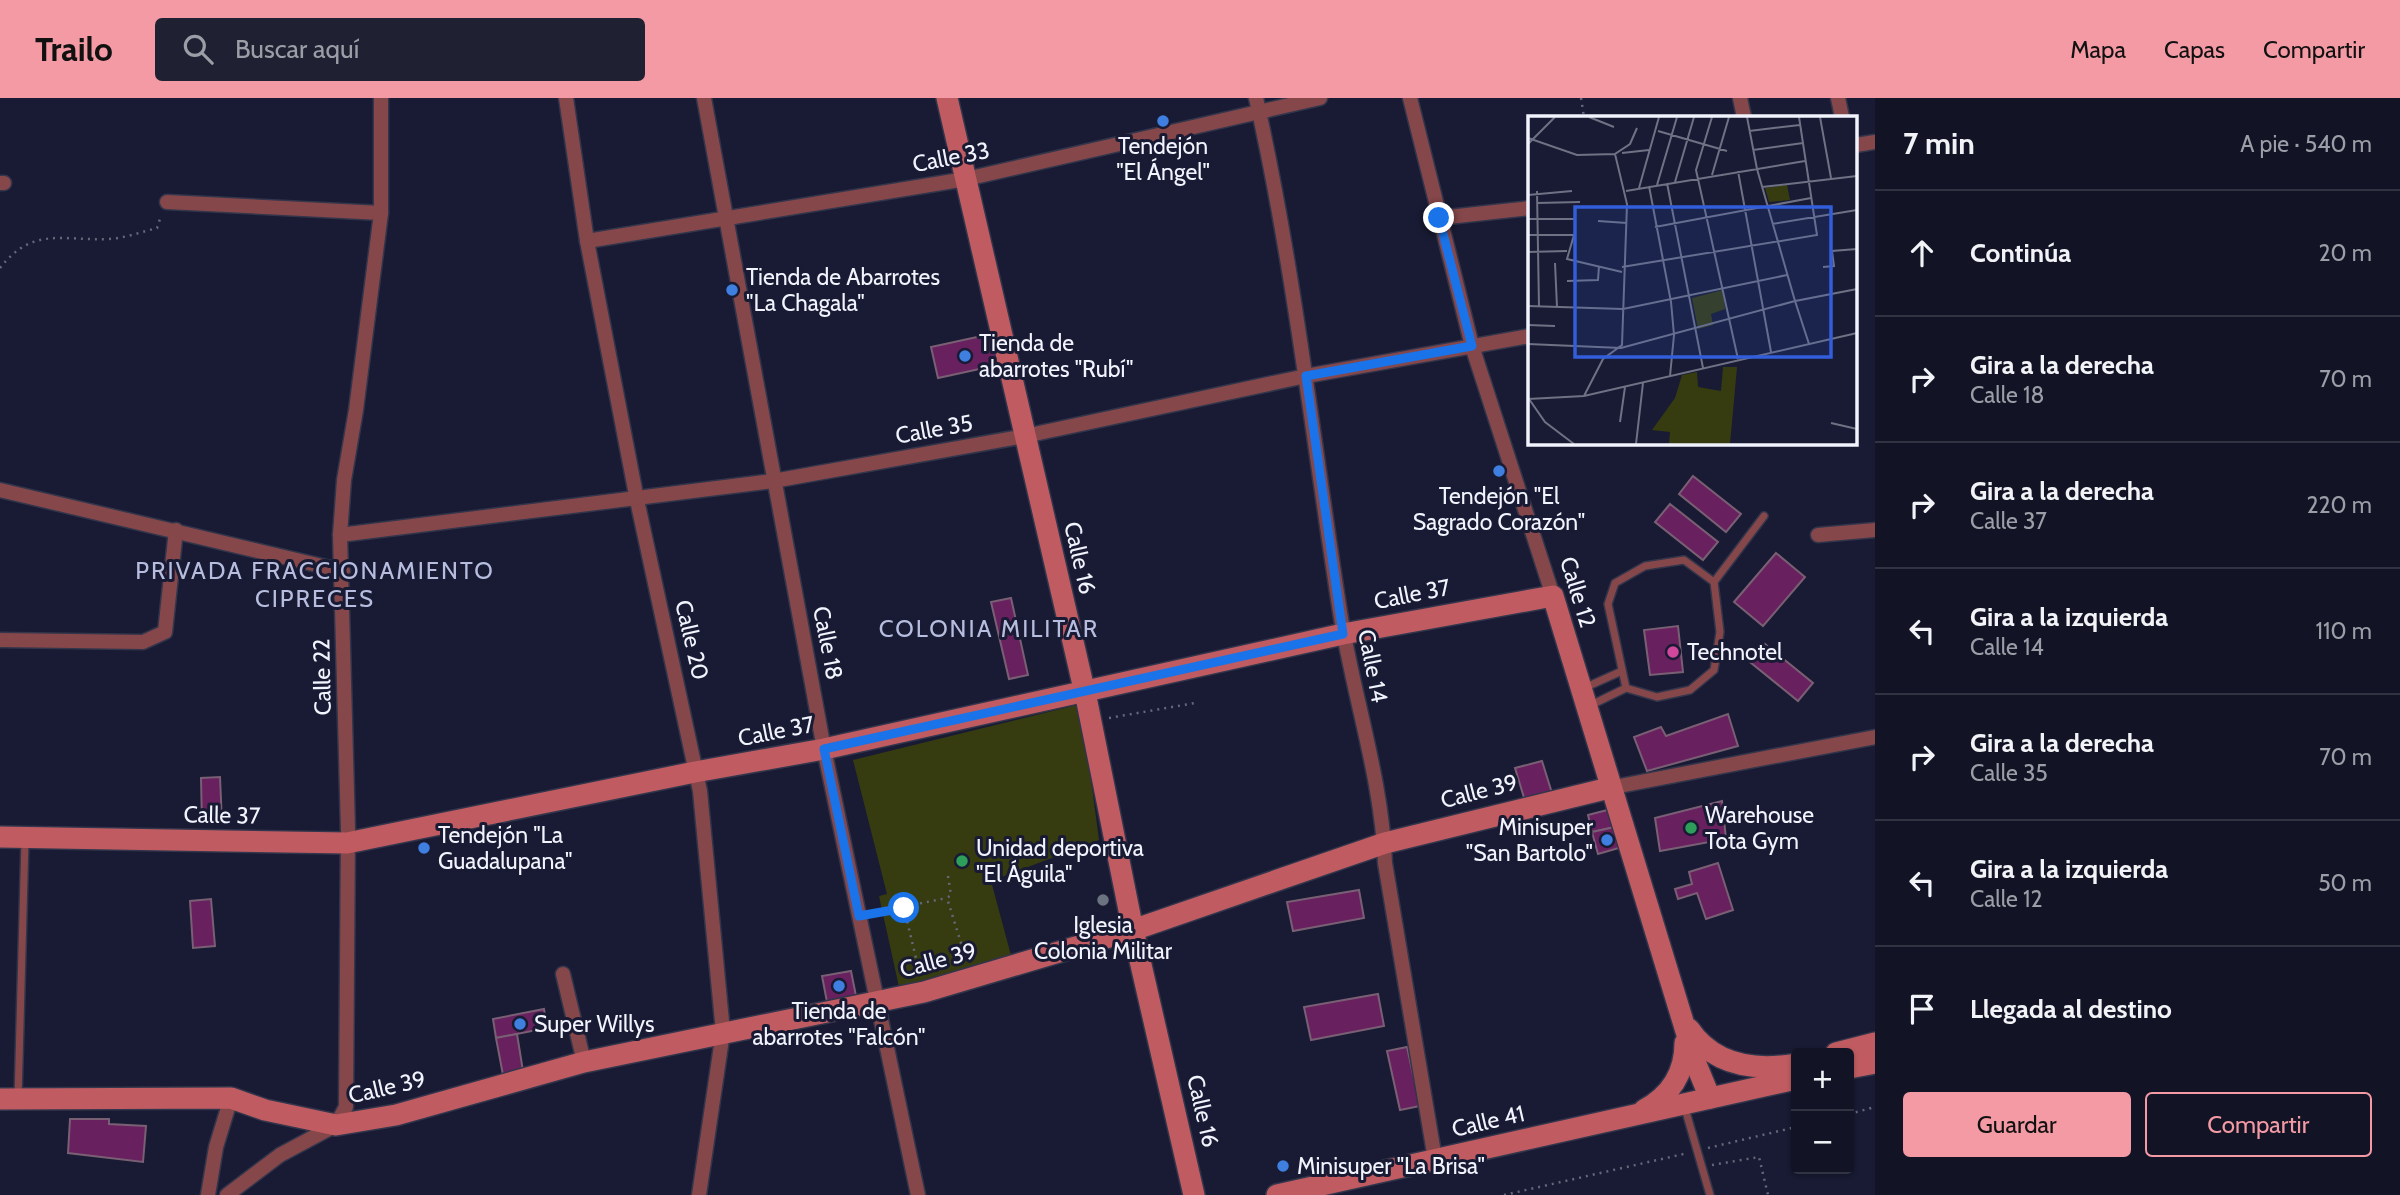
<!DOCTYPE html>
<html lang="es">
<meta charset="utf-8">
<style>
body{margin:0;font-family:Cabin,sans-serif;background:#1f2132;color:#f1f3f6}
.controls{position:absolute;right:21px;bottom:21px;display:grid;overflow:hidden;border-radius:7px;box-shadow:0 2px 5px #0004}
.controls button{width:63px;height:63px;display:grid;place-items:center;padding:0;border:0;border-bottom:2px solid #313343;background:#121426;color:#f1f3f6;font:35px sans-serif}
.stop{position:absolute;width:21px;height:21px;margin:-16px;border:5px solid #1a73e8;border-radius:50%;background:#fff}
.stop.end{background:#1a73e8;border-color:#fff;box-shadow:0 2px 7px #0008}
.list{margin:0;padding:0;list-style:none}
h2{display:flex;justify-content:space-between;align-items:center;height:91px;margin:0;padding:0 28px;font-size:30px}
h2 small{font-size:23px;font-weight:400;color:#9c9ea7}
.list li{display:grid;grid-template-columns:46px 1fr auto;gap:21px;align-items:center;box-sizing:border-box;height:126px;padding:0 28px;border-top:2px solid #313343}
.list b{display:block;font-size:26px;white-space:nowrap}
.list p{margin:0;font-size:23px;white-space:nowrap;color:#9c9ea7}
.list em{font-size:23px;font-style:normal;color:#9c9ea7}
.actions{display:flex;gap:14px;padding:21px 28px}
.actions a{flex:1;padding:16px 0;border:2px solid #f49aa4;border-radius:7px;text-align:center;font-size:24px;color:#f49aa4}
.actions .main{background:#f49aa4;color:#111}
.icon{flex:none;width:38px;height:38px;fill:none;stroke:currentColor;stroke-width:2;stroke-linecap:round;stroke-linejoin:round}
.map{position:relative;flex:none;width:1875px;height:1097px;overflow:hidden}
header{display:flex;align-items:center;gap:42px;box-sizing:border-box;height:98px;padding:0 35px;background:#f49aa4;color:#111}
header strong{font-size:33px}
nav{display:flex;gap:38px;margin-inline-start:auto;font-size:24px}
.search{width:490px;height:63px;background:#1f2132;display:flex;align-items:center;gap:18px;box-sizing:border-box;padding:0 24px;border-radius:7px;color:#9c9ea7;font-size:26px}
main{display:flex}
aside{flex:1;background:#121426}
.map>svg:first-child{display:block}
</style>
<header>
<strong>Trailo</strong>
<div class="search"><svg class="icon" aria-label="search" viewBox="0 0 24 24"><circle cx="10" cy="10" r="6"/><path d="M15 15l6 6"/></svg>Buscar aquí</div>
<nav><a>Mapa</a><a>Capas</a><a>Compartir</a></nav>
</header>
<main>
<div class="map">
<svg width="1875" height="1097" viewBox="0 0 1875 1097">
<rect width="100%" height="100%" fill="#181b33"/>
<path fill="#373c10" d="M 1081,606 L 1099,742 L 991,783 L 1012,861 L 899,889 L 879,798 L 887,796 L 853,662 Z"/>
<g fill="#68205f" stroke="#795f74" stroke-width="2">
<path d="M 991,236 L 998,267 L 938,280 L 931,249 Z"/>
<path d="M 1693,378 L 1741,416 L 1726,434 L 1679,396 Z"/>
<path d="M 1670,406 L 1718,444 L 1703,462 L 1655,424 Z"/>
<path d="M 1776,455 L 1805,479 L 1763,528 L 1734,504 Z"/>
<path d="M 1011,500 L 1028,577 L 1009,581 L 991,504 Z"/>
<path d="M 1678,528 L 1683,574 L 1650,577 L 1644,532 Z"/>
<path d="M 1765,546 L 1813,585 L 1798,603 L 1750,564 Z"/>
<path d="M 1728,616 L 1738,648 L 1647,673 L 1634,639 L 1661,629 L 1666,638 Z"/>
<path d="M 1542,663 L 1552,695 L 1525,703 L 1515,670 Z"/>
<path d="M 220,679 L 222,725 L 202,726 L 201,680 Z"/>
<path d="M 1722,703 L 1726,741 L 1660,753 L 1655,720 Z"/>
<path d="M 1611,711 L 1615,729 L 1592,734 L 1588,717 Z"/>
<path d="M 1615,729 L 1622,749 L 1598,756 L 1592,734 Z"/>
<path d="M 1718,765 L 1733,812 L 1706,821 L 1697,795 L 1678,801 L 1675,791 L 1692,786 L 1689,774 Z"/>
<path d="M 1359,792 L 1364,820 L 1293,833 L 1287,804 Z"/>
<path d="M 211,801 L 215,848 L 193,850 L 190,803 Z"/>
<path d="M 851,873 L 856,898 L 827,904 L 822,878 Z"/>
<path d="M 1378,896 L 1384,928 L 1311,942 L 1304,909 Z"/>
<path d="M 544,911 L 547,930 L 496,940 L 493,921 Z"/>
<path d="M 517,936 L 523,973 L 503,977 L 496,940 Z"/>
<path d="M 1407,949 L 1420,1008 L 1400,1012 L 1387,953 Z"/>
<path d="M 70,1021 L 109,1021 L 109,1026 L 146,1028 L 143,1064 L 68,1055 Z"/>
</g>
<g fill="none" stroke-linecap="round" stroke-linejoin="round">
<g stroke="#32354b" stroke-width="10">
<g id="lane">
<path d="M 1714,484 L 1764,418"/>
<path d="M 1584,590 L 1622,573"/>
<path d="M 1589,608 L 1626,590 L 1657,599 L 1690,592 L 1714,572 L 1720,534 L 1714,484 L 1684,462 L 1645,468 L 1615,485 L 1608,506 L 1626,590"/>
<path d="M 18,1000 L 25,742"/>
<path d="M 1684,1007 L 1710,1097"/>
</g>
</g>
<g stroke="#32354b" stroke-width="17">
<g id="street">
<path d="M 566,0 L 587,143 L 637,402 L 700,693 L 723,934 L 699,1097"/>
<path d="M 704,0 L 824,651 L 918,1097"/>
<path d="M 1256,0 C 1294,169 1313,343 1340,514 C 1353,597 1382,681 1385,765 L 1435,1061"/>
<path d="M 1410,0 L 1472,248 L 1553,498"/>
<path d="M 1740,0 L 1744,19"/>
<path d="M 1838,0 L 1842,19"/>
<path d="M 1856,47 L 1875,44"/>
<path d="M 0,85 L 4,85"/>
<path d="M 167,104 L 381,115"/>
<path d="M 1439,120 L 1530,110"/>
<path d="M 587,143 L 966,81 L 1320,0"/>
<path d="M 0,392 L 343,473"/>
<path d="M 340,437 L 773,383 L 1025,338 L 1306,278 L 1530,238"/>
<path d="M 1818,437 L 1875,432"/>
<path d="M 0,542 L 143,544 L 165,534 L 176,432"/>
<path d="M 1609,690 L 1875,639"/>
<path d="M 563,876 L 584,964"/>
<path d="M 208,1097 L 216,1049 L 231,1000"/>
<path d="M 227,1097 L 280,1057 L 336,1027 L 346,1009 L 348,732 L 340,437 L 344,382 L 356,312 L 381,115 L 381,0"/>
</g>
</g>
<g stroke="#32354b" stroke-width="24">
<g id="secondary">
<path d="M 947,0 L 1087,604 L 1133,832 L 1194,1097"/>
<path d="M 0,739 L 347,745 L 695,674 L 824,651 L 1343,536 L 1553,498 L 1696,966 L 1710,1000"/>
<path d="M 1689,931 C 1714,968 1755,973 1796,966"/>
<path d="M 1836,955 L 1875,945"/>
<path d="M 1849,970 L 1875,965"/>
<path d="M 0,1001 L 231,1000 L 265,1012 L 336,1027 L 396,1017 L 584,964 L 924,894 L 1133,832 L 1385,745 L 1609,690"/>
<path d="M 1644,1012 C 1670,998 1685,975 1685,945"/>
<path d="M 1277,1097 L 1796,981"/>
</g>
</g>
<g stroke="#65677a" stroke-width="2.5" stroke-dasharray="2 5" stroke-linecap="butt">
<path d="M 1581,0 L 1584,19"/>
<path d="M 0,170 C 33,128 62,143 109,141 C 125,140 141,134 157,130 L 161,118"/>
<path d="M 1109,620 L 1195,605"/>
<path d="M 948,778 L 951,797 L 947,800 L 966,861"/>
<path d="M 904,810 L 920,877"/>
<path d="M 872,815 L 947,800"/>
<path d="M 1849,1016 L 1875,1009"/>
<path d="M 1708,1050 L 1796,1029"/>
<path d="M 1712,1067 L 1759,1059 L 1768,1097"/>
<path d="M 1504,1097 L 1688,1055"/>
</g>
<use href="#lane" stroke="#854749" stroke-width="7"/>
<use href="#street" stroke="#854749" stroke-width="14"/>
<use href="#secondary" stroke="#c05c61" stroke-width="21"/>
</g>
<g fill="none" stroke-linecap="round" stroke-linejoin="round">
<path stroke="#1a73e8" stroke-width="9" d="M 904,810 L 859,818 L 824,651 L 1343,536 L 1306,278 L 1472,248 L 1439,120"/>
</g>
<g fill="#3f7fe0" stroke="#181b33" stroke-width="2.5">
<circle cx="1163" cy="23" r="7"/>
<circle cx="732" cy="192" r="7"/>
<circle cx="965" cy="258" r="7"/>
<circle cx="1499" cy="373" r="7"/>
<circle cx="1607" cy="742" r="7"/>
<circle cx="424" cy="750" r="7"/>
<circle cx="839" cy="888" r="7"/>
<circle cx="520" cy="926" r="7"/>
<circle cx="1283" cy="1068" r="7"/>
</g>
<circle fill="#d1479c" stroke="#181b33" stroke-width="2.5" cx="1673" cy="554" r="7"/>
<g fill="#2e9e5b" stroke="#181b33" stroke-width="2.5">
<circle cx="1691" cy="730" r="7"/>
<circle cx="962" cy="763" r="7"/>
</g>
<circle fill="#6b7280" stroke="#181b33" stroke-width="2.5" cx="1103" cy="802" r="7"/>
<g text-anchor="middle" stroke-width="6" stroke-linejoin="round" paint-order="stroke">
<g font-size="23" fill="#f1f3fd" stroke="#181b33" text-anchor="start">
<text x="1163" y="56" text-anchor="middle">Tendejón<tspan x="1163" dy="26">"El Ángel"</tspan></text>
<text x="746" y="187">Tienda de Abarrotes<tspan x="746" dy="26">"La Chagala"</tspan></text>
<text x="979" y="253">Tienda de<tspan x="979" dy="26">abarrotes "Rubí"</tspan></text>
<text x="1499" y="406" text-anchor="middle">Tendejón "El<tspan x="1499" dy="26">Sagrado Corazón"</tspan></text>
<text x="1687" y="562">Technotel</text>
<text x="1705" y="725">Warehouse<tspan x="1705" dy="26">Tota Gym</tspan></text>
<text x="1593" y="737" text-anchor="end">Minisuper<tspan x="1593" dy="26">"San Bartolo"</tspan></text>
<text x="438" y="745">Tendejón "La<tspan x="438" dy="26">Guadalupana"</tspan></text>
<text x="976" y="758">Unidad deportiva<tspan x="976" dy="26">"El Águila"</tspan></text>
<text x="1103" y="835" text-anchor="middle">Iglesia<tspan x="1103" dy="26">Colonia Militar</tspan></text>
<text x="839" y="921" text-anchor="middle">Tienda de<tspan x="839" dy="26">abarrotes "Falcón"</tspan></text>
<text x="534" y="934">Super Willys</text>
<text x="1297" y="1076">Minisuper "La Brisa"</text>
</g>
<g font-size="23" fill="#f1f3fd" stroke="#181b33">
<text transform="translate(951 59) rotate(-11)" y="8">Calle 33</text>
<text transform="translate(934 331) rotate(-10)" y="8">Calle 35</text>
<text transform="translate(1080 460) rotate(77)" y="8">Calle 16</text>
<text transform="translate(1578 494) rotate(73)" y="8">Calle 12</text>
<text transform="translate(1412 496) rotate(-11)" y="8">Calle 37</text>
<text transform="translate(692 542) rotate(77)" y="8">Calle 20</text>
<text transform="translate(828 545) rotate(79)" y="8">Calle 18</text>
<text transform="translate(1373 568) rotate(79)" y="8">Calle 14</text>
<text transform="translate(322 579) rotate(-91)" y="8">Calle 22</text>
<text transform="translate(776 633) rotate(-11)" y="8">Calle 37</text>
<text transform="translate(1479 693) rotate(-14)" y="8">Calle 39</text>
<text transform="translate(222 717) rotate(1)" y="8">Calle 37</text>
<text transform="translate(938 862) rotate(-15)" y="8">Calle 39</text>
<text transform="translate(387 989) rotate(-13)" y="8">Calle 39</text>
<text transform="translate(1203 1013) rotate(77)" y="8">Calle 16</text>
<text transform="translate(1488 1023) rotate(-13)" y="8">Calle 41</text>
</g>
<g font-size="24" letter-spacing="2" fill="#b7bdde" stroke="#181b33">
<text x="315" y="481">PRIVADA FRACCIONAMIENTO<tspan x="315" dy="28">CIPRECES</tspan></text>
<text x="989" y="539">COLONIA MILITAR</text>
</g>
</g>
<g transform="translate(1528 18)">
<rect width="329" height="329" fill="#181b33"/>
<path d="M 259,69 L 262,84 L 241,86 L 237,72 ZM 195,174 L 197,193 L 183,198 L 185,209 L 170,213 L 164,182 ZM 195,251 L 209,251 L 202,328 L 141,328 L 142,316 L 124,314 L 147,282 L 154,259 L 169,256 L 170,271 L 193,275 Z" fill="#373c10"/>
<path fill="none" stroke="#6f7184" stroke-width="2" d="M 61,1 L 86,11M 184,1 L 168,54 L 210,243M 219,1 L 229,53 L 267,185 L 329,173M 292,1 L 303,62M 130,15 L 199,35M 221,15 L 272,9M 0,22 L 49,39 L 87,38M 0,28 L 27,1M 225,34 L 275,27M 94,37 L 121,34M 210,55 L 243,236M 184,59 L 201,1M 147,66 L 166,1M 139,67 L 175,252M 129,69 L 149,1M 121,70 L 143,186 L 146,219 L 142,260M 234,71 L 329,60M 111,72 L 131,1M 9,75 L 11,191M 98,75 L 277,45M 0,79 L 44,75M 9,87 L 52,86M 0,103 L 48,103M 70,105 L 99,107M 244,108 L 329,94M 127,111 L 283,82M 0,119 L 46,119 L 39,143 L 94,156M 0,136 L 39,135M 27,147 L 29,191M 94,151 L 289,119 L 271,1M 295,151 L 306,150 L 304,135 L 329,133M 39,165 L 70,164 L 71,150M 0,190 L 95,193 L 259,159M 0,209 L 27,210M 0,228 L 93,232 L 267,185 L 281,228M 56,280 L 75,243 L 94,229 L 99,88 L 87,38 L 102,28 L 109,12M 0,283 L 56,280 L 329,217M 1,283 L 17,306 L 46,328M 92,306 L 97,271M 303,307 L 329,313M 108,328 L 115,267"/>
<path fill="#325edc" fill-opacity="0.15" stroke="#325edc" stroke-width="3.5" d="M 47,91 L 303,91 L 303,241 L 47,241 Z"/>
<rect width="329" height="329" fill="none" stroke="#f1f3fd" stroke-width="3.5"/>
</g>
</svg>
<div class="controls">
<button>+</button>
<button>−</button>
</div>
<div class="stop" style="left:904px;top:810px"></div>
<div class="stop end" style="left:1439px;top:120px"></div>
</div>
<aside>
<h2>7 min<small>A pie · 540 m</small></h2>
<ul class="list">
<li><svg class="icon" aria-label="ahead" viewBox="0 0 24 24"><path d="M12 20V5M6 11l6-6 6 6"/></svg><div><b>Continúa</b></div><em>20 m</em></li>
<li><svg class="icon" aria-label="right" viewBox="0 0 24 24"><path d="M7 20v-9h11M14 6l5 5-5 5"/></svg><div><b>Gira a la derecha</b><p>Calle 18</p></div><em>70 m</em></li>
<li><svg class="icon" aria-label="right" viewBox="0 0 24 24"><path d="M7 20v-9h11M14 6l5 5-5 5"/></svg><div><b>Gira a la derecha</b><p>Calle 37</p></div><em>220 m</em></li>
<li><svg class="icon" aria-label="left" viewBox="0 0 24 24"><path d="M17 20v-9H6M10 6l-5 5 5 5"/></svg><div><b>Gira a la izquierda</b><p>Calle 14</p></div><em>110 m</em></li>
<li><svg class="icon" aria-label="right" viewBox="0 0 24 24"><path d="M7 20v-9h11M14 6l5 5-5 5"/></svg><div><b>Gira a la derecha</b><p>Calle 35</p></div><em>70 m</em></li>
<li><svg class="icon" aria-label="left" viewBox="0 0 24 24"><path d="M17 20v-9H6M10 6l-5 5 5 5"/></svg><div><b>Gira a la izquierda</b><p>Calle 12</p></div><em>50 m</em></li>
<li><svg class="icon" aria-label="arrive" viewBox="0 0 24 24"><path d="M6 21V4h12l-3 4 3 4H6"/></svg><div><b>Llegada al destino</b></div></li>
</ul>
<div class="actions"><a class="main">Guardar</a><a>Compartir</a></div>
</aside>
</main>
